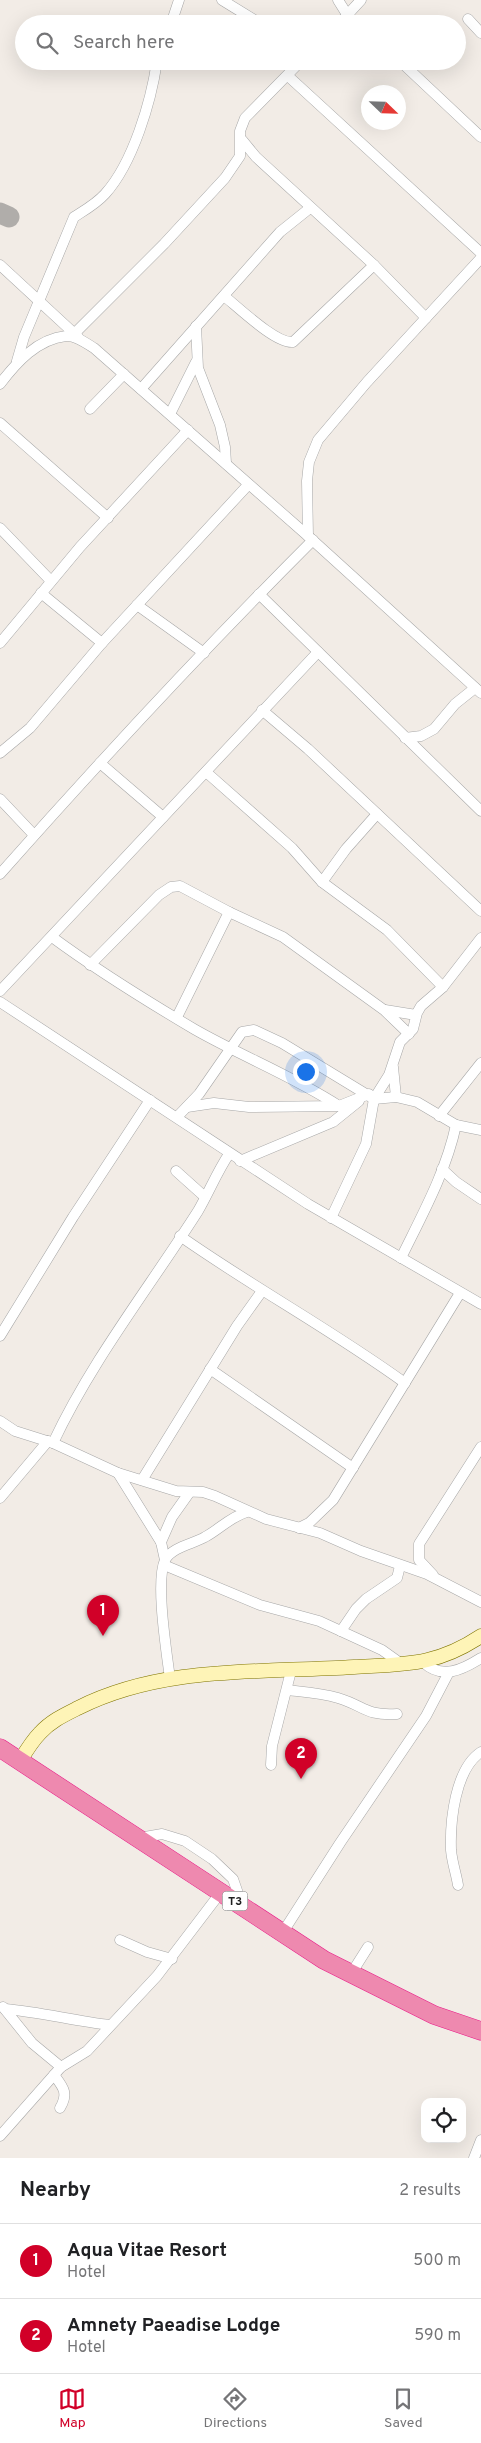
<!DOCTYPE html>
<style>
body{margin:0;font-family:Overpass,sans-serif;background:#f6f6f6;color:#202124}
.controls{position:absolute;right:15px;bottom:15px;display:grid;overflow:hidden;border-radius:10px;box-shadow:0 5px 20px #0002}
.controls button{width:45px;height:45px;display:grid;place-items:center;padding:0;border:0;border-bottom:1px solid #e0e0e0;background:#fff;color:#202124;font:25px sans-serif}
.compass{position:absolute;left:361px;top:85px;width:45px;height:45px;border-radius:50%;background:#fff;box-shadow:0 5px 20px #0002;rotate:113deg}
.you{position:absolute;left:305px;top:1071px;width:18px;height:18px;margin:-12px;border:4px solid #fff;border-radius:50%;background:#1a73e8;box-shadow:0 0 0 8px #1a73e833}
.badge{display:grid;place-items:center;width:32px;height:32px;border-radius:50%;background:#d10028;color:#fff;font-size:16px;font-weight:700}
.pin{position:absolute;translate:-50% -41px;filter:drop-shadow(0 1px 2px #0008)}
.pin::after{content:'';position:absolute;top:26px;width:18px;height:15px;background:inherit;clip-path:polygon(0 0,100% 0,50% 100%)}
.list{margin:0;padding:0;list-style:none}
h2{display:flex;justify-content:space-between;align-items:center;height:65px;margin:0;padding:0 20px;font-size:21px}
h2 small{font-size:16px;font-weight:400;color:#757577}
.list li{display:grid;grid-template-columns:32px 1fr auto;gap:15px;align-items:center;box-sizing:border-box;height:75px;padding:0 20px;border-top:1px solid #e0e0e0}
.list b{display:block;font-size:19px;white-space:nowrap}
.list p{margin:0;font-size:16px;white-space:nowrap;color:#757577}
.list em{font-size:16px;font-style:normal;color:#757577}
.icon{flex:none;width:28px;height:28px;fill:none;stroke:currentColor;stroke-width:2;stroke-linecap:round;stroke-linejoin:round}
.map{position:relative;flex:none;width:481px;height:2158px;overflow:hidden}
.search{position:absolute;background:#fff;box-shadow:0 5px 20px #0002;left:15px;right:15px;top:15px;height:55px;display:flex;align-items:center;gap:12px;box-sizing:border-box;padding:0 18px;border-radius:28px;color:#757577;font-size:19px}
.sheet{height:215px;background:#fff}
nav{display:flex;justify-content:space-around;align-items:center;box-sizing:border-box;height:70px;border-top:1px solid #e0e0e0;background:#fff;font-size:14px;color:#757577}
nav a{display:grid;justify-items:center;gap:2px}
nav .on{color:#d10028}
.map>svg:first-child{display:block}
</style>
<div class="map">
<svg width="481" height="2158" viewBox="0 0 481 2158">
<rect width="100%" height="100%" fill="#f2ece6"/>
<g fill="none" stroke-linecap="round" stroke-linejoin="round">
<path stroke="#b0adaa" stroke-width="21" d="M 0,213 L 9,217"/>
<g stroke="#a7a7a7" stroke-width="11">
<g id="street">
<path d="M 222,0 L 261,24"/>
<path d="M 338,0 L 348,16 L 357,24"/>
<path d="M 468,19 L 481,33"/>
<path d="M 171,24 L 179,0"/>
<path d="M 339,24 L 361,0"/>
<path d="M 400,61 L 481,137"/>
<path d="M 288,76 L 481,253"/>
<path d="M 242,140 L 256,157 L 374,265 L 426,318"/>
<path d="M 0,265 L 78,337"/>
<path d="M 224,296 C 238,307 276,344 293,342 L 374,265"/>
<path d="M 196,326 L 198,368 L 220,425 L 225,447 L 226,463"/>
<path d="M 75,333 L 164,244 L 225,178 L 240,156 L 240,131 L 245,118 L 301,61"/>
<path d="M 17,361 L 24,337 L 74,217 C 85,210 96,204 105,194 C 133,163 151,102 157,61"/>
<path d="M 0,384 C 16,363 37,339 66,336 C 75,335 86,343 94,348 L 308,536 L 481,693"/>
<path d="M 141,389 L 280,232 L 310,208"/>
<path d="M 90,409 L 124,374"/>
<path d="M 170,414 L 196,362"/>
<path d="M 0,423 L 108,518"/>
<path d="M 0,528 L 51,581"/>
<path d="M 308,536 L 307,481 L 309,462 L 318,440 L 367,382 L 481,258"/>
<path d="M 41,593 L 102,643"/>
<path d="M 259,594 L 481,811"/>
<path d="M 137,605 L 204,653"/>
<path d="M 0,643 L 80,547 L 188,430"/>
<path d="M 262,710 L 308,749 L 481,911"/>
<path d="M 405,738 L 421,736 L 434,729 L 455,704 L 475,688"/>
<path d="M 0,753 L 30,728 L 102,643 L 248,485"/>
<path d="M 100,763 L 163,817"/>
<path d="M 206,772 L 292,848 L 322,882 L 387,930 L 443,987"/>
<path d="M 0,799 L 34,835"/>
<path d="M 0,874 C 101,760 205,648 313,540"/>
<path d="M 322,882 L 346,849 L 377,814"/>
<path d="M 52,937 C 98,971 145,1000 194,1029 C 241,1056 293,1076 339,1106"/>
<path d="M 90,965 L 159,895 L 171,887 L 180,886 L 229,912 L 283,937 L 384,1010 L 409,1034"/>
<path d="M 0,991 L 318,652"/>
<path d="M 0,1002 L 308,1204 L 481,1304"/>
<path d="M 385,1010 L 416,1015"/>
<path d="M 177,1017 L 229,912"/>
<path d="M 393,1067 L 396,1097"/>
<path d="M 187,1107 L 214,1103 L 249,1107 L 339,1106 L 369,1094"/>
<path d="M 439,1116 L 481,1063"/>
<path d="M 177,1117 L 199,1094 L 242,1032 L 254,1030 L 282,1043 L 374,1099 L 396,1097 L 417,1102 L 456,1125 L 481,1130"/>
<path d="M 240,1161 L 333,1122 L 359,1101"/>
<path d="M 442,1169 L 456,1182 L 481,1199"/>
<path d="M 176,1171 L 205,1197"/>
<path d="M 331,1218 L 366,1144 L 374,1099 L 389,1075 L 400,1042 L 413,1029 L 417,1013 L 421,1006 L 443,987 L 481,938"/>
<path d="M 180,1236 C 254,1288 332,1330 405,1383"/>
<path d="M 401,1258 C 422,1215 446,1172 456,1125"/>
<path d="M 0,1336 L 73,1217 L 150,1100"/>
<path d="M 210,1369 L 353,1468"/>
<path d="M 0,1421 L 15,1431 L 53,1443 L 118,1473 L 176,1491 L 203,1492 L 215,1496 L 266,1519 L 320,1533 L 361,1551 L 427,1574 L 481,1602"/>
<path d="M 53,1443 C 92,1360 149,1288 198,1211 C 209,1192 217,1172 229,1154"/>
<path d="M 118,1473 L 161,1542"/>
<path d="M 142,1480 L 237,1326 L 262,1291"/>
<path d="M 0,1498 L 48,1441"/>
<path d="M 299,1528 L 309,1523 L 333,1500 L 460,1293"/>
<path d="M 165,1560 L 161,1542 L 172,1517 L 189,1493"/>
<path d="M 164,1565 L 260,1605 L 319,1621 L 382,1650 L 403,1665"/>
<path d="M 433,1575 L 419,1560 L 419,1544 L 481,1447"/>
<path d="M 341,1631 L 356,1609 L 366,1599 L 397,1578 L 400,1566"/>
<path d="M 423,1662 C 442,1680 462,1670 481,1658"/>
<path d="M 170,1679 C 167,1654 155,1582 165,1560 C 172,1547 193,1544 205,1537 C 220,1529 230,1517 247,1512"/>
<path d="M 287,1690 C 304,1692 321,1693 338,1698 C 365,1706 365,1716 397,1714"/>
<path d="M 271,1765 L 272,1746 L 291,1671"/>
<path d="M 139,1838 L 162,1834 L 185,1841 L 212,1859 L 233,1879 L 242,1905"/>
<path d="M 458,1885 C 456,1873 452,1862 451,1850 C 450,1821 455,1769 481,1752"/>
<path d="M 283,1932 L 340,1843 L 426,1716 L 449,1672"/>
<path d="M 120,1940 L 147,1952 L 172,1959"/>
<path d="M 351,1974 L 368,1947"/>
<path d="M 3,2007 L 32,2043 L 61,2067"/>
<path d="M 5,2009 C 41,2012 74,2021 110,2025"/>
<path d="M 54,2075 C 63,2087 69,2093 60,2108"/>
<path d="M 0,2136 L 61,2067 L 87,2051 L 157,1976 L 221,1892"/>
<path d="M 474,2158 L 481,2140"/>
</g>
</g>
<g stroke="#7f7400" stroke-width="15">
<path id="secondary" d="M 20,1761 C 26,1751 32,1741 40,1733 C 51,1721 64,1715 78,1708 C 163,1665 261,1673 354,1667 C 405,1664 436,1666 481,1636"/>
</g>
<g stroke="#e91a89" stroke-width="19">
<path id="highway" d="M 0,1748 L 324,1960 L 434,2015 L 481,2031"/>
</g>
<use href="#street" stroke="#fff" stroke-width="10"/>
<use href="#secondary" stroke="#fef4b7" stroke-width="14"/>
<use href="#highway" stroke="#ee89af" stroke-width="18"/>
</g>
<g text-anchor="middle" stroke-width="4.5" stroke-linejoin="round" paint-order="stroke">
<rect fill="#fff" stroke="#636363" stroke-width="1" x="222.5" y="1891.5" width="25" height="19" rx="4"/>
<g font-size="12" font-weight="bold" fill="#202020">
<text x="235" y="1905">T3</text>
</g>
</g>
</svg>
<div class="controls">
<button><svg class="icon" aria-label="locate" viewBox="0 0 24 24"><circle cx="12" cy="12" r="6"/><path d="M12 2v4M12 18v4M2 12h4M18 12h4"/></svg></button>
</div>
<svg class="compass" viewBox="-18 -18 36 36"><path d="M0-13l5 13h-10z" fill="#e53935"/><path d="M0 13l5-13h-10z" fill="#757577"/></svg>
<div class="you"></div>
<div class="pin badge" style="left:103px;top:1636px">1</div>
<div class="pin badge" style="left:301px;top:1779px">2</div>
<div class="search"><svg class="icon" aria-label="search" viewBox="0 0 24 24"><circle cx="10" cy="10" r="6"/><path d="M15 15l6 6"/></svg>Search here</div>
</div>
<section class="sheet">
<h2>Nearby<small>2 results</small></h2>
<ul class="list">
<li><span class="badge">1</span><div><b>Aqua Vitae Resort</b><p>Hotel</p></div><em>500 m</em></li>
<li><span class="badge">2</span><div><b>Amnety Paeadise Lodge</b><p>Hotel</p></div><em>590 m</em></li>
</ul>
</section>
<nav>
<a class="on"><svg class="icon" aria-label="map" viewBox="0 0 24 24"><path d="M3 6l6-2 6 2 6-2v14l-6 2-6-2-6 2zM9 4v14M15 6v14"/></svg>Map</a>
<a><svg class="icon" aria-label="directions" viewBox="0 0 24 24"><path d="M12 3l9 9-9 9-9-9zM9 14v-3h6M13 9l2 2-2 2"/></svg>Directions</a>
<a><svg class="icon" aria-label="saved" viewBox="0 0 24 24"><path d="M7 4h10v16l-5-4-5 4z"/></svg>Saved</a>
</nav>
